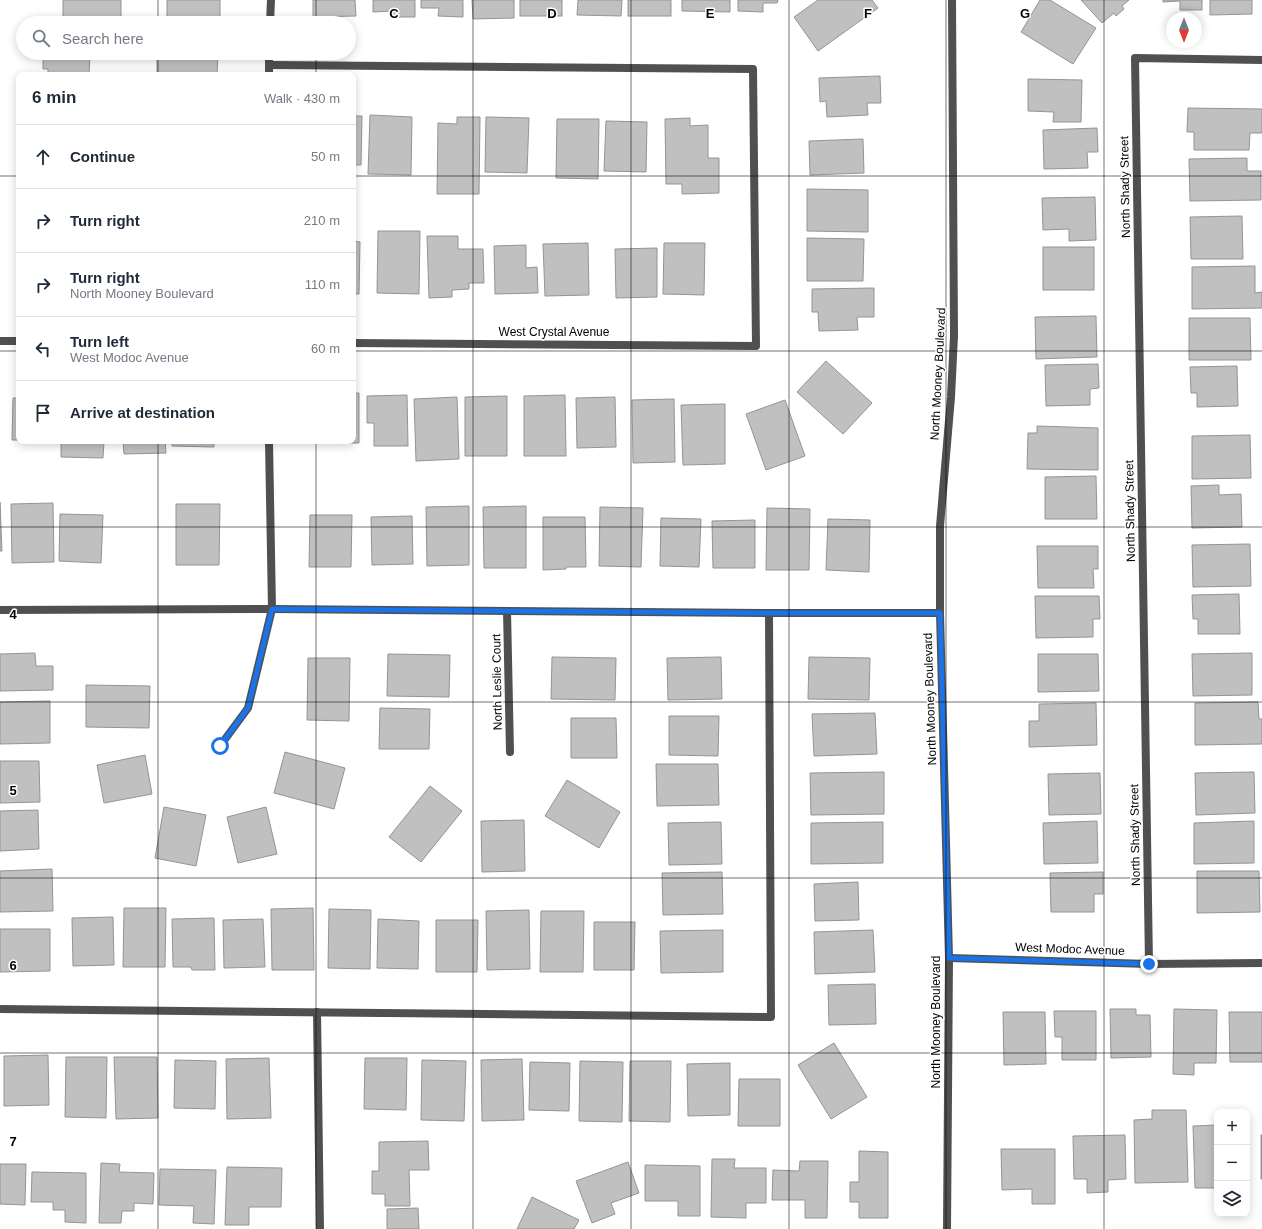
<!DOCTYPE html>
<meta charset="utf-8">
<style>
body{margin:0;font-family:Arial,sans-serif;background:#f6f6f7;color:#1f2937}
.controls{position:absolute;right:12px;bottom:12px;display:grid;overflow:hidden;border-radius:8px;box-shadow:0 2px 10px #0003}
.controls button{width:36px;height:36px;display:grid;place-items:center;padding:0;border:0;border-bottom:1px solid #e0e1e3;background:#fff;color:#1f2937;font:20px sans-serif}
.compass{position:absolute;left:1166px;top:12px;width:36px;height:36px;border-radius:50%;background:#fff;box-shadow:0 2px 10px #0003;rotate:180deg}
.stop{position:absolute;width:12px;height:12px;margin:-9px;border:3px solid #1a73e8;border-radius:50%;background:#fff}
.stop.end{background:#1a73e8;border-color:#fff;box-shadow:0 1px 4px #0008}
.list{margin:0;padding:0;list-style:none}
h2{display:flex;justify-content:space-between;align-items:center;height:52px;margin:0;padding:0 16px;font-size:17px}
h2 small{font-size:13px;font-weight:400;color:#747a83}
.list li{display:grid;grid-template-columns:26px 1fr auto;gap:12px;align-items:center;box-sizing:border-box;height:64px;padding:0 16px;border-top:1px solid #e0e1e3}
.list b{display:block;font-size:15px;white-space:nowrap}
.list p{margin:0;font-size:13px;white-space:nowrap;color:#747a83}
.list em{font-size:13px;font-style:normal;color:#747a83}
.icon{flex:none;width:22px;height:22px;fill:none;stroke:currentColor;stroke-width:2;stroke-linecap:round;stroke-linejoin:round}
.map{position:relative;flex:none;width:1262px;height:1229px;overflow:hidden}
.search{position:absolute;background:#fff;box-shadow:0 2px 10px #0003;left:16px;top:16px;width:340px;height:44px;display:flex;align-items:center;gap:10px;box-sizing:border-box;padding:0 14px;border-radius:22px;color:#747a83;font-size:15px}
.panel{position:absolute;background:#fff;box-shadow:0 2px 10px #0003;left:16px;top:72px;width:340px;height:372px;border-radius:8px}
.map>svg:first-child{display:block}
</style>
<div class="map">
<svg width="1262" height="1229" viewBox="0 0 1262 1229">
<rect width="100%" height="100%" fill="#fff"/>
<g fill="#c0c0c0" stroke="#949494">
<rect x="63" y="0" width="58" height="23"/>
<rect x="167" y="0" width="53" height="23"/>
<path d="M 313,0 L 355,0 L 356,16 L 313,17 Z"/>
<path d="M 373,0 L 415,0 L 415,17 L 392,17 L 392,11 L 373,12 Z"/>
<path d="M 421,0 L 463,0 L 463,17 L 438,16 L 439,8 L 421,8 Z"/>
<path d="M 472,0 L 514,0 L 514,18 L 473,19 Z"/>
<rect x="520" y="0" width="42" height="16"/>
<path d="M 578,0 L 622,0 L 621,16 L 577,15 Z"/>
<rect x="628" y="0" width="43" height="16"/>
<path d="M 682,0 L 730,0 L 730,12 L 682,11 Z"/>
<path d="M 738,0 L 778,0 L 777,3 L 763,3 L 763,12 L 738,11 Z"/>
<path d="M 818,0 L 872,0 L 878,8 L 818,51 L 794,17 Z"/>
<path d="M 1040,0 L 1050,0 L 1096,28 L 1073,64 L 1021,32 Z"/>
<path d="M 1081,0 L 1129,0 L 1122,6 L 1124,9 L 1116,16 L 1114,13 L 1102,23 Z"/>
<path d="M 1163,0 L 1202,0 L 1202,10 L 1180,10 L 1180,1 L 1163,2 Z"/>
<path d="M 1210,0 L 1252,0 L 1252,14 L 1210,15 Z"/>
<path d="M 43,53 L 90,53 L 89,75 L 48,75 L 48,69 L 43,69 Z"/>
<path d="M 157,53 L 218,53 L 217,75 L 157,75 Z"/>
<path d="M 880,76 L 881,103 L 867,103 L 868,115 L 827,117 L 826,101 L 820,102 L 819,78 Z"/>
<path d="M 1028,79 L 1082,80 L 1081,122 L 1053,122 L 1054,112 L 1028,111 Z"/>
<path d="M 1188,108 L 1262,109 L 1262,133 L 1250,133 L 1249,150 L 1194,150 L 1194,132 L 1187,132 Z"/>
<path d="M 370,115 L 412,117 L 411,175 L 368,174 Z"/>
<path d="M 353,116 L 362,116 L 361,165 L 353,165 Z"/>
<path d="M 457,117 L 480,117 L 479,194 L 437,194 L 438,123 L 457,124 Z"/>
<path d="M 486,117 L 529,118 L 527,173 L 485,172 Z"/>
<path d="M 690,118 L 690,126 L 708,125 L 708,158 L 719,158 L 719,193 L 682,194 L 682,184 L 666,184 L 665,119 Z"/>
<path d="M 557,119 L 599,119 L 598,179 L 556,178 Z"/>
<path d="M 606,121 L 647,122 L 646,172 L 604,171 Z"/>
<path d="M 1097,128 L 1098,152 L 1087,152 L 1088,168 L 1044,169 L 1043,130 Z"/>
<path d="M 863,139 L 864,173 L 810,175 L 809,141 Z"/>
<path d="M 1247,158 L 1247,171 L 1261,171 L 1261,200 L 1190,201 L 1189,159 Z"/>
<path d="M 807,189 L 868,190 L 868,232 L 807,231 Z"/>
<path d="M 1095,197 L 1096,240 L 1069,241 L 1069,229 L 1043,230 L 1042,198 Z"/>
<path d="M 1242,216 L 1243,259 L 1191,259 L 1190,217 Z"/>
<path d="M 378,231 L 420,231 L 419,294 L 377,293 Z"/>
<path d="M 427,236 L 458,236 L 458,249 L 483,249 L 484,283 L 469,283 L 469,289 L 452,290 L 452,297 L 429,298 Z"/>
<path d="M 807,238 L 864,239 L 863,281 L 807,281 Z"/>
<path d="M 353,241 L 360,242 L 359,294 L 353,294 Z"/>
<path d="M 588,243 L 589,295 L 545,296 L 543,244 Z"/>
<path d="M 664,243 L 705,243 L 704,295 L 663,294 Z"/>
<path d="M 526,245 L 526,268 L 537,267 L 538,293 L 495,294 L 494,246 Z"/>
<rect x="1043" y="247" width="51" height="43"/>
<path d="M 657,248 L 657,297 L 616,298 L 615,249 Z"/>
<path d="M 1255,266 L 1255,293 L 1262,292 L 1262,308 L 1192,309 L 1192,267 Z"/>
<path d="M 874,288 L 874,317 L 857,317 L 858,330 L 819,331 L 818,312 L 812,312 L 812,289 Z"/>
<path d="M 1096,316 L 1097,357 L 1036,359 L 1035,317 Z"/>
<path d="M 1189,318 L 1250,318 L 1251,360 L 1189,360 Z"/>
<path d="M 826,361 L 872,403 L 843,434 L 797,392 Z"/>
<path d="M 1098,364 L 1099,388 L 1090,389 L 1090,405 L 1046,406 L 1045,365 Z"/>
<path d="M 1237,366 L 1238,406 L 1197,407 L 1197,393 L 1191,393 L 1190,367 Z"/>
<path d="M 353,393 L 359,393 L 359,443 L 316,443 L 316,441 L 353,441 Z"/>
<path d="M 407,395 L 408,446 L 374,446 L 374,423 L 367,423 L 367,396 Z"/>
<path d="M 565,395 L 566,456 L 524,456 L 524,396 Z"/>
<path d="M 507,396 L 507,456 L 465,456 L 465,397 Z"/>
<path d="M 457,397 L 459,459 L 416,461 L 414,399 Z"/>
<path d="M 615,397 L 616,447 L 577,448 L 576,398 Z"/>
<path d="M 13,398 L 19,398 L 19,440 L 12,440 Z"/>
<path d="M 674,399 L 675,462 L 633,463 L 632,400 Z"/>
<path d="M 785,400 L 805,456 L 766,470 L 746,414 Z"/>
<path d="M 725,404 L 725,464 L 683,465 L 681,405 Z"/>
<path d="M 1037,426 L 1098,428 L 1098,470 L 1027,469 L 1028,433 L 1037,433 Z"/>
<path d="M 1250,435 L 1251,478 L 1192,479 L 1192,436 Z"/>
<path d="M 61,441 L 104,441 L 103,458 L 61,457 Z"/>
<path d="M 123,441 L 165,441 L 166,453 L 124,454 Z"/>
<path d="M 172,441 L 214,441 L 214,447 L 172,446 Z"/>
<path d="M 1096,476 L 1097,519 L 1045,519 L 1045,477 Z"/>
<path d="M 1219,485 L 1219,495 L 1241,494 L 1242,527 L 1192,528 L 1191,486 Z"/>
<path d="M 0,502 L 2,551 L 0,551 Z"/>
<path d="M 53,503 L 54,562 L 12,563 L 11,504 Z"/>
<path d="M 176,504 L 220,504 L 219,565 L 176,565 Z"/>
<path d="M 469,506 L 469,565 L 427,566 L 426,507 Z"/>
<path d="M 526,506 L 526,568 L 484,568 L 483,507 Z"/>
<path d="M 600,507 L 643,508 L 641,567 L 599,566 Z"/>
<path d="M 767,508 L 810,509 L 809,570 L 766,570 Z"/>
<path d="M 60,514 L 103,515 L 101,563 L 59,561 Z"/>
<path d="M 310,515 L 352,515 L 351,567 L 309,567 Z"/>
<path d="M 412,516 L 413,564 L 372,565 L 371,517 Z"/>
<path d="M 543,517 L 585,517 L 586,567 L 566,567 L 566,569 L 543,570 Z"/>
<path d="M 661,518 L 701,519 L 699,567 L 660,566 Z"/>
<path d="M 828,519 L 870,520 L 869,572 L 826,570 Z"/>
<path d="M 755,520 L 755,568 L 713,568 L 712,521 Z"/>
<path d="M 1250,544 L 1251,586 L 1193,587 L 1192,545 Z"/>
<path d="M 1037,546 L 1098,546 L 1098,569 L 1093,569 L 1094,588 L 1038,588 Z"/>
<path d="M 1239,594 L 1240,634 L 1198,634 L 1198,619 L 1193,619 L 1192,595 Z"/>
<path d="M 1035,596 L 1099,596 L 1100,619 L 1093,619 L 1093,637 L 1036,638 Z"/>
<path d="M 35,653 L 36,666 L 53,666 L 53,690 L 0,691 L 0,654 Z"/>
<path d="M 1252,653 L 1252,695 L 1193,696 L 1192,654 Z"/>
<path d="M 388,654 L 450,655 L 449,697 L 387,696 Z"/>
<path d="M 1038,654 L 1098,654 L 1099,691 L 1038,692 Z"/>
<path d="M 552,657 L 616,658 L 615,700 L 551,699 Z"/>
<path d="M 721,657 L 722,699 L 668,700 L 667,658 Z"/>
<path d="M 809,657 L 870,658 L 869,700 L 808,699 Z"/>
<path d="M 308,658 L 350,658 L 349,721 L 307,720 Z"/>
<path d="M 86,685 L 150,686 L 149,728 L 86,727 Z"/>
<path d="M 50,701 L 50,743 L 0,744 L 0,702 Z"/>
<path d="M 1258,702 L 1259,719 L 1262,719 L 1262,744 L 1195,745 L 1195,703 Z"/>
<path d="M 1096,703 L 1097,745 L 1029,747 L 1029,721 L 1039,721 L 1039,704 Z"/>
<path d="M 380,708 L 430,709 L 429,749 L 379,749 Z"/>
<path d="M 875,713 L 877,754 L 814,756 L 812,714 Z"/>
<path d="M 669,716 L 719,716 L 718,756 L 669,755 Z"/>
<path d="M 571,718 L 616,718 L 617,758 L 571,758 Z"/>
<path d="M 285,752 L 345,768 L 334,809 L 274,793 Z"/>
<path d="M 145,755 L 152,794 L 104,803 L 97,765 Z"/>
<path d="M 0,761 L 39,761 L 40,802 L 0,803 Z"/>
<path d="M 656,764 L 718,764 L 719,805 L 657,806 Z"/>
<path d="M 884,772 L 884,814 L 811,815 L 810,773 Z"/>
<path d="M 1254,772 L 1255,813 L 1196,815 L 1195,773 Z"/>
<path d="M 1100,773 L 1101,814 L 1049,815 L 1048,774 Z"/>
<path d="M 567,780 L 620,812 L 599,848 L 545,816 Z"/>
<path d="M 430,786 L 462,811 L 421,862 L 389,837 Z"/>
<path d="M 164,807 L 206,815 L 196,866 L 155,858 Z"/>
<path d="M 266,807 L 277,854 L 238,863 L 227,817 Z"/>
<path d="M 38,810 L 39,849 L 0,851 L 0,811 Z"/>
<path d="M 524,820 L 525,871 L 482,872 L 481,821 Z"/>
<path d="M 1097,821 L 1098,863 L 1044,864 L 1043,823 Z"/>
<path d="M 1254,821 L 1254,863 L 1194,864 L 1194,823 Z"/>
<path d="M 721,822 L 722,864 L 669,865 L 668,823 Z"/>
<path d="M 883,822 L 883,863 L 811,864 L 811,823 Z"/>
<path d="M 52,869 L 53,911 L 0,912 L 0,871 Z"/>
<path d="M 1197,871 L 1259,871 L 1260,912 L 1197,913 Z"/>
<path d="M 722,872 L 723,914 L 663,915 L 662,873 Z"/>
<path d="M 1103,872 L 1103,894 L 1094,894 L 1094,912 L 1051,912 L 1050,873 Z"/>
<path d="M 858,882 L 859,920 L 815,921 L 814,884 Z"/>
<path d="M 124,908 L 166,908 L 165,967 L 123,967 Z"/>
<path d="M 313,908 L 314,970 L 272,970 L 271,909 Z"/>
<path d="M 329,909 L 371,910 L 370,969 L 328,968 Z"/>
<path d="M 529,910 L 530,969 L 487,970 L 486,911 Z"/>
<path d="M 541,911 L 584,911 L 583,972 L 540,972 Z"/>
<path d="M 113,917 L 114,965 L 73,966 L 72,918 Z"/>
<path d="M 214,918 L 215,970 L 192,970 L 191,967 L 173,967 L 172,919 Z"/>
<path d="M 263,919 L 265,967 L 224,968 L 223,920 Z"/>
<path d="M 378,919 L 419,921 L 418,969 L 377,968 Z"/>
<path d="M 436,920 L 478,920 L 477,972 L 436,972 Z"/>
<path d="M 594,922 L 635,922 L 634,970 L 594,970 Z"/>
<path d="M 0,929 L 50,929 L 50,971 L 0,972 Z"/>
<path d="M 723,930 L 723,972 L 661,973 L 660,931 Z"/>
<path d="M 873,930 L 875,972 L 815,974 L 814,932 Z"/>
<path d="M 875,984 L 876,1024 L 829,1025 L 828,985 Z"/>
<path d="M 1110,1009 L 1136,1009 L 1136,1015 L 1150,1015 L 1151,1057 L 1111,1058 Z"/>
<path d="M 1174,1009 L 1217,1010 L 1216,1063 L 1194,1063 L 1194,1075 L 1173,1074 Z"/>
<path d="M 1054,1011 L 1096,1011 L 1096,1060 L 1062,1060 L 1062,1037 L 1055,1037 Z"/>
<path d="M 1003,1012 L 1045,1012 L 1046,1064 L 1004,1065 Z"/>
<path d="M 1229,1012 L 1262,1012 L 1262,1062 L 1230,1062 Z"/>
<path d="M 834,1043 L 867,1097 L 831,1119 L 798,1065 Z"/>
<path d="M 48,1055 L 49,1105 L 4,1106 L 4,1056 Z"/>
<path d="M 66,1057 L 107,1057 L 106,1118 L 65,1117 Z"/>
<path d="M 114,1057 L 157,1057 L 158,1118 L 116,1119 Z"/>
<path d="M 269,1058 L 271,1118 L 227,1119 L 226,1059 Z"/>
<path d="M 365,1058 L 407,1058 L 406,1110 L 364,1109 Z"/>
<path d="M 522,1059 L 524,1120 L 482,1121 L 481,1060 Z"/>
<path d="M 175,1060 L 216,1061 L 215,1109 L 174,1108 Z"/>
<path d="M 422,1060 L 466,1061 L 464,1121 L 421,1120 Z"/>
<path d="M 580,1061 L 623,1062 L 622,1122 L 579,1121 Z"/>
<path d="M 630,1061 L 671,1061 L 670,1122 L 629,1121 Z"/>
<path d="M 530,1062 L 570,1063 L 569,1111 L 529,1110 Z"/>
<path d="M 730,1063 L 730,1115 L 688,1116 L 687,1064 Z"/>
<path d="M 739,1079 L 780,1079 L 780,1126 L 738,1126 Z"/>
<path d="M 1152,1110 L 1186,1110 L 1188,1182 L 1135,1183 L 1134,1120 L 1152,1119 Z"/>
<path d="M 1217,1125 L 1217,1188 L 1195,1188 L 1193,1126 Z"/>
<path d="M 1125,1135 L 1126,1179 L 1108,1180 L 1108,1192 L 1087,1193 L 1087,1179 L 1074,1179 L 1073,1136 Z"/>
<rect x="1261" y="1135" width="1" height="44"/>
<path d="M 428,1141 L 429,1170 L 409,1170 L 410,1206 L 385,1206 L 385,1194 L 372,1194 L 372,1171 L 379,1171 L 379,1142 Z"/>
<path d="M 1001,1149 L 1055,1149 L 1055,1204 L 1032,1204 L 1032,1189 L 1002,1190 Z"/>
<path d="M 859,1151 L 888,1152 L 888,1218 L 859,1218 L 859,1202 L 850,1202 L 850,1182 L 859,1182 Z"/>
<path d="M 712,1159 L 735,1159 L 734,1168 L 766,1168 L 766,1203 L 746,1203 L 746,1218 L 711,1217 Z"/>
<path d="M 800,1161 L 828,1161 L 827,1218 L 805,1218 L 805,1200 L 772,1200 L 773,1170 L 799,1171 Z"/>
<path d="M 628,1162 L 639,1193 L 611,1203 L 615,1214 L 592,1223 L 576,1181 Z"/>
<path d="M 101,1163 L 120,1164 L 119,1172 L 154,1173 L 153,1204 L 134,1203 L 134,1211 L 122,1211 L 121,1223 L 99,1223 Z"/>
<path d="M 0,1164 L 26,1164 L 25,1205 L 0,1204 Z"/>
<path d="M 645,1165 L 700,1166 L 700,1216 L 678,1216 L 678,1201 L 645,1201 Z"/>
<path d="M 227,1167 L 282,1168 L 281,1207 L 249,1207 L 249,1225 L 225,1225 Z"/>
<path d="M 160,1169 L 216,1170 L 214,1224 L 193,1223 L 194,1206 L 159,1205 Z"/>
<path d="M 32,1172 L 86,1173 L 86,1223 L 65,1222 L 65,1210 L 53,1210 L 53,1202 L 31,1202 Z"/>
<path d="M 532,1197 L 579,1220 L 574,1229 L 517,1229 Z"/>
<path d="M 418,1208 L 419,1229 L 387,1229 L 387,1209 Z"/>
</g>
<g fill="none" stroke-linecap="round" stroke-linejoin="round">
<g stroke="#505050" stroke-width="8">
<path d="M 270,23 L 271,0"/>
<path d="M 269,65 L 753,69 L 756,346 L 353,343"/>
<path d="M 269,75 L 269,53"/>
<path d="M 0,341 L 19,341"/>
<path d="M 0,610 L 272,609 L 769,613 L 940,613"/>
<path d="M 507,611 L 510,752"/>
<path d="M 220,746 L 248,708 L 272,609 L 269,441"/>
<path d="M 949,958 L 1149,964 L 1262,963"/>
<path d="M 1149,964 L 1135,58 L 1262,60"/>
<path d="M 0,1009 L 771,1017 L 769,613"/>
<path d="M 317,1012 L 320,1229"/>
</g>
<path stroke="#505050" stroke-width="8" d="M 947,1229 L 949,958 L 940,613 L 940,526 L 951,397 L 954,336 L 952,0"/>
</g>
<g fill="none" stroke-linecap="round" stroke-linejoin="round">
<path stroke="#1a73e8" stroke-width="5" d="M 220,746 L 248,708 L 272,609 L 769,613 L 940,613 L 949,958 L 1149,964"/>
</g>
<path fill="none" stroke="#000" stroke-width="1" stroke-opacity="0.55" d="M 158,0 L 158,23M 316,0 L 316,23M 473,0 L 473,1229M 631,0 L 631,1229M 789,0 L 789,1229M 946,0 L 946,1229M 1104,0 L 1104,1229M 158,53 L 158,75M 316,53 L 316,75M 0,176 L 19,176M 353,176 L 1262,176M 0,351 L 19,351M 353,351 L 1262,351M 158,441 L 158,1229M 316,441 L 316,1229M 0,527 L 1262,527M 0,702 L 1262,702M 0,878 L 1262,878M 0,1053 L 1262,1053"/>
<g text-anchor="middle" stroke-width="3" stroke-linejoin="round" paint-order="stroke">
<g font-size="12" fill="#000" stroke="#fff">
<text transform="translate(1125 187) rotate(-91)" y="4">North Shady Street</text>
<text x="554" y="336">West Crystal Avenue</text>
<text transform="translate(938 374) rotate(-87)" y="4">North Mooney Boulevard</text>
<text transform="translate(1130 511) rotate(-91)" y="4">North Shady Street</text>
<text transform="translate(497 682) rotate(-91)" y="4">North Leslie Court</text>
<text transform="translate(930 699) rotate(-92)" y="4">North Mooney Boulevard</text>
<text transform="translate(1135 835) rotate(-91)" y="4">North Shady Street</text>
<text transform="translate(1070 949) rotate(2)" y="4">West Modoc Avenue</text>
<text transform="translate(936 1022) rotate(-90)" y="4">North Mooney Boulevard</text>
</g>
</g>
<g font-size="13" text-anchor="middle" font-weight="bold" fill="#000" stroke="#fff" stroke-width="3" stroke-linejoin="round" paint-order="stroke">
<text x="394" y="18">C</text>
<text x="552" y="18">D</text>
<text x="710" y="18">E</text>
<text x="868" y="18">F</text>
<text x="1025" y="18">G</text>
<text x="13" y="619">4</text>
<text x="13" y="795">5</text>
<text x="13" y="970">6</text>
<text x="13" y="1146">7</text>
</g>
</svg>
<div class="controls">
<button>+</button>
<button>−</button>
<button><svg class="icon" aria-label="layers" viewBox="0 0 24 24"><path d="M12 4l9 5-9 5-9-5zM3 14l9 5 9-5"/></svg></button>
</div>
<svg class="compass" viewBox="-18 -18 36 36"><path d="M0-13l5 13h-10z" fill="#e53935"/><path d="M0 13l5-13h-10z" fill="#747a83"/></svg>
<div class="stop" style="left:220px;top:746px"></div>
<div class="stop end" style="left:1149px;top:964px"></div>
<div class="search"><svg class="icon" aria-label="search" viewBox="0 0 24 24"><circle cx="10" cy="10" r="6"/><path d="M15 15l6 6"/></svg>Search here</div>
<section class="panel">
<h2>6 min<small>Walk · 430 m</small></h2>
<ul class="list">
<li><svg class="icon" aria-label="ahead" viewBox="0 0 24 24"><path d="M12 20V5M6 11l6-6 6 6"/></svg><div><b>Continue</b></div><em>50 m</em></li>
<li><svg class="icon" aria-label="right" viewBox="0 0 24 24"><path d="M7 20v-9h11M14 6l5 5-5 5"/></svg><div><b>Turn right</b></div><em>210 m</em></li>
<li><svg class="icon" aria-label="right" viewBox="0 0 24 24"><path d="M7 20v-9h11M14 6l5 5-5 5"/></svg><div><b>Turn right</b><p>North Mooney Boulevard</p></div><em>110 m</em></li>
<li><svg class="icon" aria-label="left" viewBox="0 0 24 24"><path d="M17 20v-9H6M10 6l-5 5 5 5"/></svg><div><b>Turn left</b><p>West Modoc Avenue</p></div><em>60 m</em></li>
<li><svg class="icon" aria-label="arrive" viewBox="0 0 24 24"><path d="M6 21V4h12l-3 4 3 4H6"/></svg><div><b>Arrive at destination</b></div></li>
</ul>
</section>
</div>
